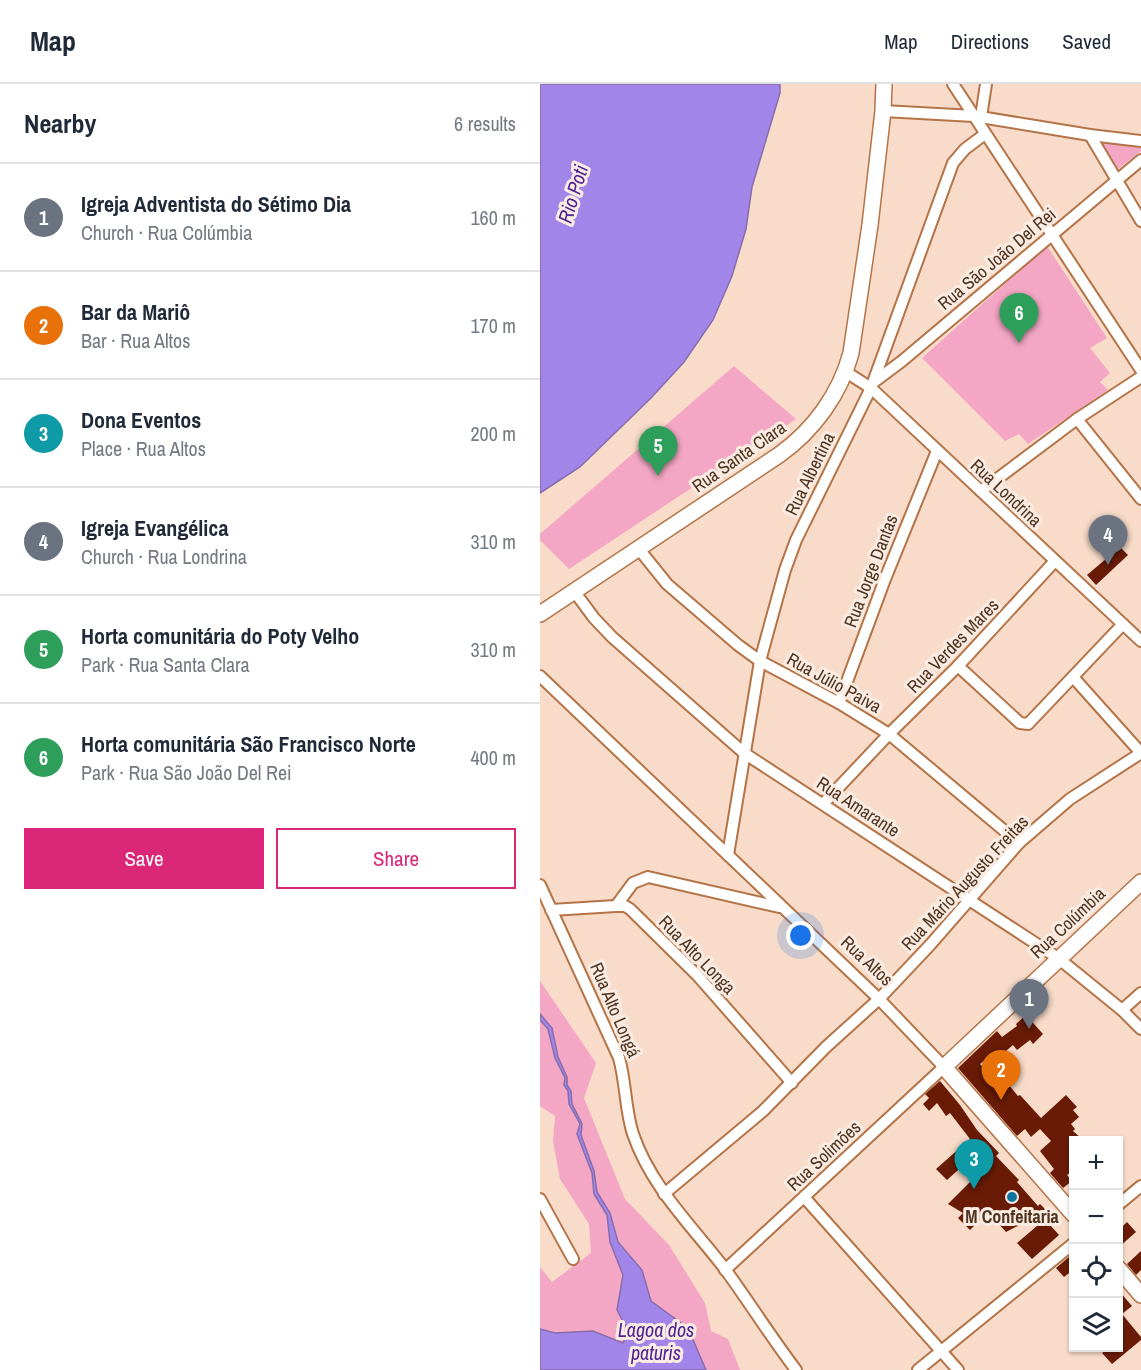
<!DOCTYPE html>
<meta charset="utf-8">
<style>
body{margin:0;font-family:"Archivo Narrow",sans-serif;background:#f6f6f7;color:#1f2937}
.controls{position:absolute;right:18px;bottom:18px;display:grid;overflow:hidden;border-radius:0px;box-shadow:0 2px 4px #0004}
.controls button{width:54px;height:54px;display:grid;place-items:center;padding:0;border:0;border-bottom:2px solid #e0e1e3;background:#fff;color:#1f2937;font:30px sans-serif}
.you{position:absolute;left:261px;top:852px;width:21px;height:21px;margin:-15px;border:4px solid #fff;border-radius:50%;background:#1a73e8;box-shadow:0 0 0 9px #1a73e833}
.badge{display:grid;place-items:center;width:39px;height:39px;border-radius:50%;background:#db2777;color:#fff;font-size:20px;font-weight:700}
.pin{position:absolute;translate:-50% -50px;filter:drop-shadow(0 2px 3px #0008)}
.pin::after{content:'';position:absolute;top:32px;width:21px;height:18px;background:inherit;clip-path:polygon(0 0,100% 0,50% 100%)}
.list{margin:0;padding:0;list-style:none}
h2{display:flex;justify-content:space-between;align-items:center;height:78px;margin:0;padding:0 24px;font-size:26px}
h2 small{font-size:20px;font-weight:400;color:#747a83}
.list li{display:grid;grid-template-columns:39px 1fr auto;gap:18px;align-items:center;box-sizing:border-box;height:108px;padding:0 24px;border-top:2px solid #e0e1e3}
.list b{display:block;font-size:22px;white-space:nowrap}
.list p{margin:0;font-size:20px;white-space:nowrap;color:#747a83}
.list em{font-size:20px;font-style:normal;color:#747a83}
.actions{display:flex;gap:12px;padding:18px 24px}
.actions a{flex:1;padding:14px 0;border:2px solid #db2777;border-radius:0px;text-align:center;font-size:21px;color:#db2777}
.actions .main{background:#db2777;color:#fff}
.icon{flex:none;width:33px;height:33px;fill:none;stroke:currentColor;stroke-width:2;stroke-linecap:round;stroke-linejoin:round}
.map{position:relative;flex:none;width:601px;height:1286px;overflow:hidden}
header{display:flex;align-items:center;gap:36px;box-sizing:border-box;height:84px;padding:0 30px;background:#fff;border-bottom:2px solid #e0e1e3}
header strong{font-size:28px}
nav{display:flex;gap:33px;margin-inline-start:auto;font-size:21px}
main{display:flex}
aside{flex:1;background:#fff}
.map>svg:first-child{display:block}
</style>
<header>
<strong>Map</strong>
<nav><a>Map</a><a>Directions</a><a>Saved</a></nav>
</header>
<main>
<aside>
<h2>Nearby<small>6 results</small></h2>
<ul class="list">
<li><span class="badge" style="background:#6b7280">1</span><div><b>Igreja Adventista do Sétimo Dia</b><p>Church · Rua Colúmbia</p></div><em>160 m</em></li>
<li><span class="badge" style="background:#e8710a">2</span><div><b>Bar da Mariô</b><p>Bar · Rua Altos</p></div><em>170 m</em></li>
<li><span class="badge" style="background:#0f9aa8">3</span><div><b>Dona Eventos</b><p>Place · Rua Altos</p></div><em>200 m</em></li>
<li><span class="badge" style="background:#6b7280">4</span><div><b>Igreja Evangélica</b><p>Church · Rua Londrina</p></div><em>310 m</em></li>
<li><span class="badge" style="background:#2e9e5b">5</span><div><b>Horta comunitária do Poty Velho</b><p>Park · Rua Santa Clara</p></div><em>310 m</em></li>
<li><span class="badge" style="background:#2e9e5b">6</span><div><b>Horta comunitária São Francisco Norte</b><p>Park · Rua São João Del Rei</p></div><em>400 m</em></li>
</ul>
<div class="actions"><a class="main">Save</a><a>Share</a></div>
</aside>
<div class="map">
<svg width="601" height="1286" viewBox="0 0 601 1286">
<rect width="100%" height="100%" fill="#f8dbc9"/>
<g fill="#f4a7c4">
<path d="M 561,57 L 601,60 L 601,67 L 578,85 Z"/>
<path d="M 507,162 L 567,254 L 550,264 L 570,289 L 560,298 L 568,306 L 488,360 L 479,350 L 465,357 L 382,274 Z"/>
<path d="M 194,282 L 256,335 L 29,485 L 0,456 L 0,450 Z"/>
<path d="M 0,897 L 56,979 L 44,1014 L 85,1115 L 129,1161 L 165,1219 L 171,1247 L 188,1255 L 200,1286 L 166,1286 L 148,1244 L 111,1217 L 77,1226 L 88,1247 L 83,1259 L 53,1247 L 15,1249 L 0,1245 L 0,1183 L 12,1198 L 51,1169 L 49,1140 L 20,1095 L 13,1057 L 15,1032 L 0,1022 Z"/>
</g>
<g fill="#a185e8" stroke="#886dac" stroke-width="1.5">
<path d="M 0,0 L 240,0 L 240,9 L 212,103 L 206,145 L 192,192 L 173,236 L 144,278 L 111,314 L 40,383 L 0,409 Z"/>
<path d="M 0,930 L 12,944 L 18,973 L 27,993 L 27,1001 L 31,1007 L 32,1020 L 42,1040 L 41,1051 L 54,1087 L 57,1108 L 70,1129 L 78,1158 L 102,1186 L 111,1217 L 148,1244 L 166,1286 L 0,1286 L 0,1245 L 15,1249 L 53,1247 L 83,1259 L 88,1247 L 77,1226 L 83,1191 L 70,1158 L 67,1131 L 54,1110 L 52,1089 L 37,1050 L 40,1040 L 29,1020 L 28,1007 L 24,1001 L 25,994 L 15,974 L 8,945 L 0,936 Z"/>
</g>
<g fill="#691b05">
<path d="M 580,463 L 588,471 L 556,501 L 547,491 Z"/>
<path d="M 486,931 L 503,950 L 493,960 L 490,956 L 477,966 L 473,961 L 466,967 L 452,970 L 440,980 L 453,994 L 459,989 L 478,1012 L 480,1011 L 501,1034 L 526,1011 L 537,1023 L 533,1026 L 539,1033 L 531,1040 L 535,1045 L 533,1047 L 543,1056 L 534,1056 L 534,1086 L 527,1091 L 532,1097 L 523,1104 L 510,1089 L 514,1085 L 500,1067 L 511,1057 L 500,1045 L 491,1053 L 485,1045 L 477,1052 L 418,984 L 457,947 L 462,953 L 477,942 L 476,940 Z"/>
<path d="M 400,997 L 420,1021 L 437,1046 L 459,1069 L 456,1072 L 479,1096 L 477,1098 L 498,1122 L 500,1120 L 507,1127 L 466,1148 L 448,1128 L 430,1146 L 418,1134 L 423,1129 L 408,1120 L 439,1089 L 427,1078 L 407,1096 L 396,1085 L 430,1055 L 410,1029 L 406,1032 L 397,1019 L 389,1027 L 383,1020 L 389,1014 L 385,1010 Z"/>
<path d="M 511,1130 L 517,1136 L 510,1141 L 519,1151 L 492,1175 L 477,1159 Z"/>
<path d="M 587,1138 L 596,1148 L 579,1163 L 579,1146 Z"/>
<path d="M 601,1167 L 601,1186 L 596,1191 L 587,1180 Z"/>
<path d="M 530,1172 L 534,1176 L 534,1185 L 524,1193 L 516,1184 Z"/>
<path d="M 579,1207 L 592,1222 L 582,1230 L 601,1253 L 601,1256 L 572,1280 L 562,1269 L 569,1263 L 579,1263 Z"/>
</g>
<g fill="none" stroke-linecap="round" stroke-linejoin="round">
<g stroke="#b47447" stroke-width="14">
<g id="street">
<path d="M 413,0 L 601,286"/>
<path d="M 343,27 L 434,32 L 550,51 L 601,57"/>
<path d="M 441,33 L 446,0"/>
<path d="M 550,51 L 601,137"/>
<path d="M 306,288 L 331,304 L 601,557"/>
<path d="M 334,298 L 362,277 L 601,76"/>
<path d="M 537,335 L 601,415"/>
<path d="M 441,407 L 537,335 L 601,293"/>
<path d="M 98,464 L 127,500 L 198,561 L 220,577 L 299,619 L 349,650 L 479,759"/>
<path d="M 34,507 L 54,534 L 72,553 L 204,669 L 518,874 L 582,926 L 601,945"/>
<path d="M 418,582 L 480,639 L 488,640 L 583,540"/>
<path d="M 0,592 L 339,915 L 404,983 L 185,1186"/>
<path d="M 533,593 L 601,669"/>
<path d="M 299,619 L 345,495 L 397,367"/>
<path d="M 283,720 L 349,650 L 418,582 L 515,477"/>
<path d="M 188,771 L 220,577 L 245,486 L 256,456 L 331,304 L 413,79 L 425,65 L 445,50"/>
<path d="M 0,801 L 79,974 C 86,998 85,1026 93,1050 C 111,1103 152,1142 185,1185 C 209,1218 231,1253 256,1286"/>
<path d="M 76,822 L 93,799 L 108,793 L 239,823"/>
<path d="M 11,826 L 76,822 L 85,822 L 90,825 L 157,891 L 252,999"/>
<path d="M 582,926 L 601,909"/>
<path d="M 124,1110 L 223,1027 L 286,963 L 339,915 L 390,861 L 479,759 L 530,715 L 601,669"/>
<path d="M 264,1113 L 418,1286"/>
<path d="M 0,1115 L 33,1175"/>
<path d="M 578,1121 L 601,1102"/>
<path d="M 378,1286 L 534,1159"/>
</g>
</g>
<g stroke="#b47447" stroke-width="18">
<g id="secondary">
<path d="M 0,530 L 239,371 C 274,346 300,310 311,269 L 330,141 L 343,27 L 344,0"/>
<path d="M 534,1131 L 404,983 L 601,798"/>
<path d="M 578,1184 L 601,1211"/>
</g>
</g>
<use href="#street" stroke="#fff" stroke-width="10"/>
<use href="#secondary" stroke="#fff" stroke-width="15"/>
</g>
<circle fill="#0f73a0" stroke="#faece2" stroke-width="2" cx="472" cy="1113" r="6"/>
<g text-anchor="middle" stroke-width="6" stroke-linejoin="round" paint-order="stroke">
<g font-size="18" fill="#4f3420" stroke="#faece2">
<text transform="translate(457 175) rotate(-40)" y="6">Rua São João Del Rei</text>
<text transform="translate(199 373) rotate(-35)" y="6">Rua Santa Clara</text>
<text transform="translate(270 390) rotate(-64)" y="6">Rua Albertina</text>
<text transform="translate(466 409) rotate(43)" y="6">Rua Londrina</text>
<text transform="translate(331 487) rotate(-69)" y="6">Rua Jorge Dantas</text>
<text transform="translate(413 562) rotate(-46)" y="6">Rua Verdes Mares</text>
<text transform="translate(294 599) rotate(29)" y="6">Rua Júlio Paiva</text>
<text transform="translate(318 723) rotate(33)" y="6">Rua Amarante</text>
<text transform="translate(425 799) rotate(-47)" y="6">Rua Mário Augusto Freitas</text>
<text transform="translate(528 839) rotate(-43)" y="6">Rua Colúmbia</text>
<text transform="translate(157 871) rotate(46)" y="6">Rua Alto Longa</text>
<text transform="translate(327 877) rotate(43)" y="6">Rua Altos</text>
<text transform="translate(75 926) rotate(67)" y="6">Rua Alto Longá</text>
<text transform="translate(284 1072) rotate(-43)" y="6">Rua Solimões</text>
</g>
<g font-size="18" font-weight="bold" fill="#4f3420" stroke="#faece2">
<text x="472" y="1139">M Confeitaria</text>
</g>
<g font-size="20" font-style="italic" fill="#502295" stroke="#faece2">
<text transform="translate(33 110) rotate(-73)" y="7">Rio Poti</text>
<text x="116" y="1253">Lagoa dos<tspan x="116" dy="23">paturis</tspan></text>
</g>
</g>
</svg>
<div class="controls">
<button>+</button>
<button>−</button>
<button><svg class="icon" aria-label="locate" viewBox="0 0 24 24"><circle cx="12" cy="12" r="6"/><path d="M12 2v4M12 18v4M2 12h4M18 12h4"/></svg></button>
<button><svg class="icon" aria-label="layers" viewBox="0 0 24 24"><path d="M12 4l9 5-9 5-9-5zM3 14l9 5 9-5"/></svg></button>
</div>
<div class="you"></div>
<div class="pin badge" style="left:489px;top:945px;background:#6b7280">1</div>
<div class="pin badge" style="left:461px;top:1016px;background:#e8710a">2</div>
<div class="pin badge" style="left:434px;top:1105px;background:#0f9aa8">3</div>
<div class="pin badge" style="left:568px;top:481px;background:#6b7280">4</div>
<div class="pin badge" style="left:118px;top:392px;background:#2e9e5b">5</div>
<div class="pin badge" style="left:479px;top:259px;background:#2e9e5b">6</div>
</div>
</main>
